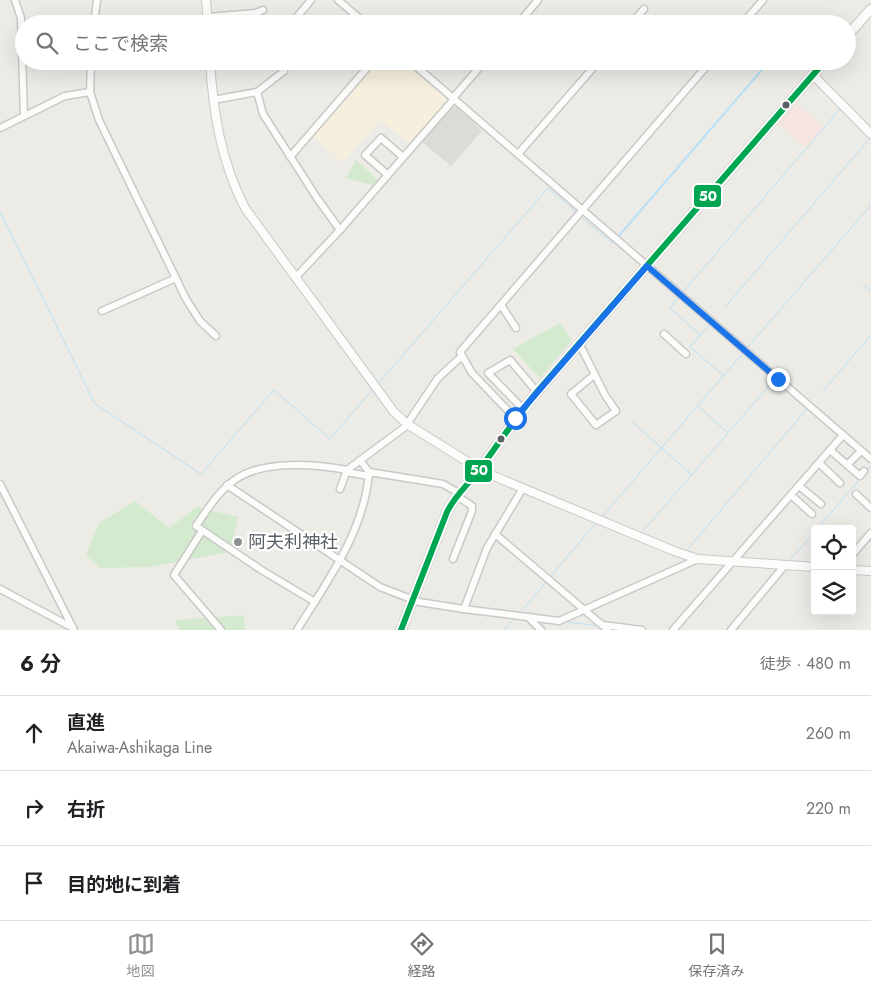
<!DOCTYPE html>
<html lang="ja">
<meta charset="utf-8">
<style>
body{margin:0;font-family:Jost,"Noto Sans JP",sans-serif;background:#f2f2f2;color:#202124}
.controls{position:absolute;right:15px;bottom:15px;display:grid;overflow:hidden;border-radius:5px;box-shadow:0 5px 20px #0002}
.controls button{width:45px;height:45px;display:grid;place-items:center;padding:0;border:0;border-bottom:1px solid #e0e0e0;background:#fff;color:#202124;font:25px sans-serif}
.stop{position:absolute;width:15px;height:15px;margin:-11px;border:4px solid #1a73e8;border-radius:50%;background:#fff}
.stop.end{background:#1a73e8;border-color:#fff;box-shadow:0 1px 5px #0008}
.list{margin:0;padding:0;list-style:none}
h2{display:flex;justify-content:space-between;align-items:center;height:65px;margin:0;padding:0 20px;font-size:21px}
h2 small{font-size:16px;font-weight:400;color:#757577}
.list li{display:grid;grid-template-columns:32px 1fr auto;gap:15px;align-items:center;box-sizing:border-box;height:75px;padding:0 20px;border-top:1px solid #e0e0e0}
.list b{display:block;font-size:19px;white-space:nowrap}
.list p{margin:0;font-size:16px;white-space:nowrap;color:#757577}
.list em{font-size:16px;font-style:normal;color:#757577}
.icon{flex:none;width:28px;height:28px;fill:none;stroke:currentColor;stroke-width:2;stroke-linecap:round;stroke-linejoin:round}
.map{position:relative;flex:none;width:871px;height:630px;overflow:hidden}
.search{position:absolute;background:#fff;box-shadow:0 5px 20px #0002;left:15px;right:15px;top:15px;height:55px;display:flex;align-items:center;gap:12px;box-sizing:border-box;padding:0 18px;border-radius:28px;color:#757577;font-size:19px}
.sheet{height:290px;background:#fff}
nav{display:flex;justify-content:space-around;align-items:center;box-sizing:border-box;height:70px;border-top:1px solid #e0e0e0;background:#fff;font-size:14px;color:#757577}
nav a{display:grid;justify-items:center;gap:2px}
nav .on{color:#8e9192}
.map>svg:first-child{display:block}
</style>
<div class="map">
<svg width="871" height="630" viewBox="0 0 871 630">
<rect width="100%" height="100%" fill="#ecebe6"/>
<path fill="#f6efde" d="M 377,61 L 402,61 L 449,101 L 411,145 L 380,120 L 343,162 L 312,136 Z"/>
<path fill="#dddbd7" d="M 455,104 L 482,131 L 451,166 L 421,141 Z"/>
<path fill="#f6e4e1" d="M 795,102 L 824,127 L 806,148 L 777,123 Z"/>
<g fill="#d4eacf">
<path d="M 356,160 L 380,182 L 375,186 L 346,178 Z"/>
<path d="M 560,323 L 572,340 L 540,378 L 513,349 Z"/>
<path d="M 135,501 L 169,528 L 197,507 L 238,517 L 230,552 L 149,567 L 100,568 L 86,555 L 99,523 Z"/>
<path d="M 244,615 L 245,630 L 179,630 L 175,620 Z"/>
</g>
<path fill="#b9e1f8" d="M 768,61 L 771,61 L 615,242 L 613,241 Z"/>
<g fill="none" stroke-linecap="round" stroke-linejoin="round">
<g stroke="#b9e1f8" stroke-width="1">
<path d="M 0,212 L 95,404 L 201,474 L 274,390 L 330,439 L 373,389"/>
<path d="M 580,216 L 612,243 L 615,240"/>
<path d="M 863,284 L 871,291"/>
<path d="M 683,292 L 840,109"/>
<path d="M 678,297 L 670,308 L 700,335"/>
<path d="M 725,307 L 871,137"/>
<path d="M 709,325 L 690,347 L 723,375"/>
<path d="M 747,348 L 871,205"/>
<path d="M 378,384 L 548,188 L 577,213"/>
<path d="M 823,391 L 871,335"/>
<path d="M 699,407 L 726,431"/>
<path d="M 632,422 L 692,475"/>
<path d="M 867,471 L 871,466"/>
<path d="M 0,493 L 65,621"/>
<path d="M 602,517 L 743,353"/>
<path d="M 817,529 L 861,478"/>
<path d="M 643,531 L 774,380"/>
<path d="M 686,551 L 806,410"/>
<path d="M 789,561 L 815,532"/>
<path d="M 550,577 L 596,523"/>
<path d="M 520,613 L 547,581"/>
<path d="M 567,622 L 599,626"/>
<path d="M 504,630 L 513,620"/>
</g>
<g stroke="#c9c9c8" stroke-width="9">
<g id="minor">
<path d="M 15,0 L 21,18 L 24,116"/>
<path d="M 338,0 L 366,24"/>
<path d="M 256,13 L 261,24"/>
<path d="M 208,17 L 256,13 L 263,10"/>
<path d="M 94,24 L 97,0"/>
<path d="M 291,24 L 311,0"/>
<path d="M 518,24 L 538,0"/>
<path d="M 631,24 L 644,9"/>
<path d="M 742,24 L 763,0"/>
<path d="M 91,61 L 90,92 L 99,120 L 186,299 L 200,321 L 216,336"/>
<path d="M 279,61 L 284,71 L 257,92 L 263,114 L 317,198 L 340,230"/>
<path d="M 410,61 L 871,459"/>
<path d="M 453,98 L 485,61"/>
<path d="M 213,100 L 257,92"/>
<path d="M 0,128 L 65,96 L 90,92"/>
<path d="M 518,154 L 599,61"/>
<path d="M 290,157 L 373,61"/>
<path d="M 388,175 L 365,155 L 381,138 L 403,157"/>
<path d="M 295,278 L 340,230 L 454,99"/>
<path d="M 501,305 L 516,328"/>
<path d="M 102,311 L 176,278"/>
<path d="M 664,334 L 686,354"/>
<path d="M 579,343 L 605,395 L 616,411 L 596,425 L 571,394 L 594,375"/>
<path d="M 523,409 L 488,373 L 510,360 L 537,392"/>
<path d="M 515,418 L 472,373 L 460,352 L 711,61"/>
<path d="M 830,450 L 860,476 L 864,471"/>
<path d="M 360,460 L 369,472 L 443,484 L 459,493"/>
<path d="M 819,463 L 840,483"/>
<path d="M 847,465 L 861,451"/>
<path d="M 346,472 L 369,476"/>
<path d="M 0,484 L 74,630"/>
<path d="M 227,485 L 380,587 L 419,602 L 464,609 L 559,621 L 698,559"/>
<path d="M 799,486 L 821,504"/>
<path d="M 340,489 L 347,470"/>
<path d="M 856,494 L 871,508"/>
<path d="M 791,495 L 812,514"/>
<path d="M 202,531 L 174,575 L 221,630"/>
<path d="M 495,534 L 608,630"/>
<path d="M 852,555 L 871,533"/>
<path d="M 453,559 L 472,511 L 472,506 L 457,496"/>
<path d="M 0,589 L 73,628"/>
<path d="M 315,602 L 263,571 L 196,526 C 207,510 219,490 236,479 C 264,460 315,464 347,470 L 405,427 L 438,378 L 462,356"/>
<path d="M 464,609 L 487,548 L 523,488"/>
<path d="M 528,617 L 541,630"/>
<path d="M 603,625 L 642,630"/>
<path d="M 297,630 C 327,582 365,530 369,472"/>
<path d="M 673,630 L 843,435"/>
<path d="M 731,630 L 785,565"/>
</g>
</g>
<g stroke="#c9c9c8" stroke-width="10">
<g id="tertiary">
<path d="M 206,0 L 208,24"/>
<path d="M 210,61 C 213,112 221,162 245,208 L 394,412 L 407,424 L 484,472 L 674,551 L 698,559 L 815,567"/>
<path d="M 813,75 L 871,134"/>
<path d="M 852,570 L 871,571"/>
</g>
</g>
<g stroke="#c7c8c7" stroke-width="11">
<g id="secondary">
<path d="M 847,36 L 871,9"/>
<path d="M 401,630 L 447,512 C 455,495 469,484 480,469 C 499,443 516,417 537,392 L 825,61"/>
</g>
</g>
<use href="#minor" stroke="#fcfcfb" stroke-width="6"/>
<use href="#tertiary" stroke="#fcfcfb" stroke-width="8"/>
<use href="#secondary" stroke="#fcfcfb" stroke-width="9"/>
<g stroke="#fff" stroke-width="10">
<path id="bus-1" d="M 401,630 L 447,512 C 455,495 469,484 480,469 C 499,443 516,417 537,392 L 825,61"/>
</g>
<use href="#bus-1" stroke="#00a651" stroke-width="6"/>
</g>
<g fill="none" stroke-linecap="round" stroke-linejoin="round">
<path stroke="#1a73e8" stroke-width="6" d="M 515,418 L 647,266 L 778,379"/>
</g>
<g fill="#5b6065" stroke="#fff" stroke-width="2">
<circle cx="786" cy="105" r="4.5"/>
<circle cx="501" cy="439" r="4.5"/>
</g>
<circle fill="#8e9192" stroke="#fff" stroke-width="2" cx="238" cy="542" r="5"/>
<g text-anchor="middle" stroke-width="4.5" stroke-linejoin="round" paint-order="stroke">
<g font-size="18" fill="#5b6065" stroke="#fff" text-anchor="start">
<text x="248" y="548">阿夫利神社</text>
</g>
</g>
<g stroke="#fff" stroke-width="2">
<rect x="693" y="184" width="29" height="24" rx="5" fill="#00a651"/>
<rect x="464" y="459" width="29" height="24" rx="5" fill="#00a651"/>
</g>
<g font-size="14" text-anchor="middle" font-weight="bold" fill="#fff">
<text x="708" y="201">50</text>
<text x="479" y="475">50</text>
</g>
</svg>
<div class="controls">
<button><svg class="icon" aria-label="locate" viewBox="0 0 24 24"><circle cx="12" cy="12" r="6"/><path d="M12 2v4M12 18v4M2 12h4M18 12h4"/></svg></button>
<button><svg class="icon" aria-label="layers" viewBox="0 0 24 24"><path d="M12 4l9 5-9 5-9-5zM3 14l9 5 9-5"/></svg></button>
</div>
<div class="stop" style="left:515px;top:418px"></div>
<div class="stop end" style="left:778px;top:379px"></div>
<div class="search"><svg class="icon" aria-label="search" viewBox="0 0 24 24"><circle cx="10" cy="10" r="6"/><path d="M15 15l6 6"/></svg>ここで検索</div>
</div>
<section class="sheet">
<h2>6 分<small>徒歩 · 480 m</small></h2>
<ul class="list">
<li><svg class="icon" aria-label="ahead" viewBox="0 0 24 24"><path d="M12 20V5M6 11l6-6 6 6"/></svg><div><b>直進</b><p>Akaiwa-Ashikaga Line</p></div><em>260 m</em></li>
<li><svg class="icon" aria-label="right" viewBox="0 0 24 24"><path d="M7 20v-9h11M14 6l5 5-5 5"/></svg><div><b>右折</b></div><em>220 m</em></li>
<li><svg class="icon" aria-label="arrive" viewBox="0 0 24 24"><path d="M6 21V4h12l-3 4 3 4H6"/></svg><div><b>目的地に到着</b></div></li>
</ul>
</section>
<nav>
<a class="on"><svg class="icon" aria-label="map" viewBox="0 0 24 24"><path d="M3 6l6-2 6 2 6-2v14l-6 2-6-2-6 2zM9 4v14M15 6v14"/></svg>地図</a>
<a><svg class="icon" aria-label="directions" viewBox="0 0 24 24"><path d="M12 3l9 9-9 9-9-9zM9 14v-3h6M13 9l2 2-2 2"/></svg>経路</a>
<a><svg class="icon" aria-label="saved" viewBox="0 0 24 24"><path d="M7 4h10v16l-5-4-5 4z"/></svg>保存済み</a>
</nav>
